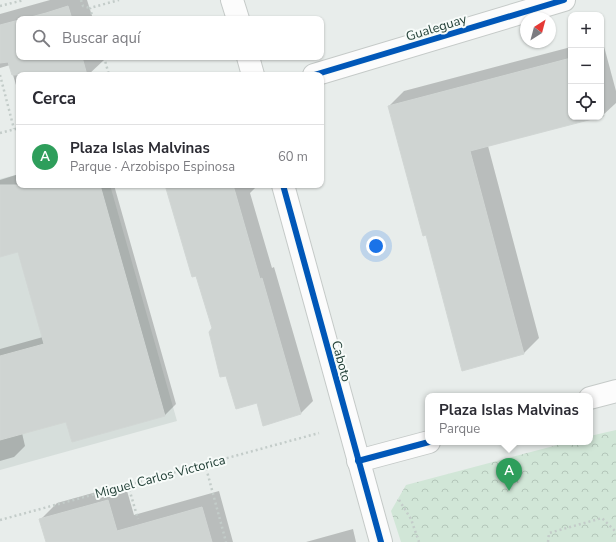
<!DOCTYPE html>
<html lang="es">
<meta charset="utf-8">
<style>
body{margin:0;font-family:"Nunito Sans",sans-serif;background:#f7f7f7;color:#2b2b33}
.controls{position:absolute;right:12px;top:12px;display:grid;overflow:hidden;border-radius:8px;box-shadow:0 1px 3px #0004}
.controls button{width:36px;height:36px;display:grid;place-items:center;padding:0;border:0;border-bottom:1px solid #e1e1e2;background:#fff;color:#2b2b33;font:20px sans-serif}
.compass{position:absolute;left:520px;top:12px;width:36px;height:36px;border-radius:50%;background:#fff;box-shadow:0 1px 3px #0004;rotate:36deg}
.you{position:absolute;left:376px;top:246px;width:14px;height:14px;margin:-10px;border:3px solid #fff;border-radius:50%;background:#1a73e8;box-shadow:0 0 0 6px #1a73e833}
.badge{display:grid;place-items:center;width:26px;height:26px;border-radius:50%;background:#2563eb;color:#fff;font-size:13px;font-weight:700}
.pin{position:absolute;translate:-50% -33px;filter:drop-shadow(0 1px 2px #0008)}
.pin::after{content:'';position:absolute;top:21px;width:14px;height:12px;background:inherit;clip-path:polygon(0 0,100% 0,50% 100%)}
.popup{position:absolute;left:425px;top:393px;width:168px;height:52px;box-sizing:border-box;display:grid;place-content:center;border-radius:8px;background:#fff;filter:drop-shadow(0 1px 3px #0005);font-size:13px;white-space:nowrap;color:#7c7c81}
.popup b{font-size:15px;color:#2b2b33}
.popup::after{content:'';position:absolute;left:50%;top:100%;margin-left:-8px;border:8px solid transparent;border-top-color:#fff}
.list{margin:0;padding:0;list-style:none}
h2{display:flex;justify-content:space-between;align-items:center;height:52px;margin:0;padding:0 16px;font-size:17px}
h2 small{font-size:13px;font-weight:400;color:#7c7c81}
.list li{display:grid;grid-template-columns:26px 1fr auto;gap:12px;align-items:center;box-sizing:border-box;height:64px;padding:0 16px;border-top:1px solid #e1e1e2}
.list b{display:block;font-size:15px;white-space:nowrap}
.list p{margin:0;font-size:13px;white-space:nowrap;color:#7c7c81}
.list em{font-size:13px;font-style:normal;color:#7c7c81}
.icon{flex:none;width:22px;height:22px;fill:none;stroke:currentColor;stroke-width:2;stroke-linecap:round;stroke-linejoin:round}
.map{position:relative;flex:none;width:616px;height:542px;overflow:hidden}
.search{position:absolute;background:#fff;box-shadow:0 1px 3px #0004;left:16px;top:16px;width:308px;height:44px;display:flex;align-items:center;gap:10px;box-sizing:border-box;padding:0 14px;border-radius:8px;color:#7c7c81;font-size:15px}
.panel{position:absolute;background:#fff;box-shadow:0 1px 3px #0004;left:16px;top:72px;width:308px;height:116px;border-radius:8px}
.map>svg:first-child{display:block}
</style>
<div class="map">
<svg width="616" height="542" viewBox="0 0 616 542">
<defs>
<pattern id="forest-crowns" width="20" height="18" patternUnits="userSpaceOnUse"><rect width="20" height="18" fill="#d1e6d7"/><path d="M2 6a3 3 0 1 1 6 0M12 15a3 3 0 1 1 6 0" fill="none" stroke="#b3c6b9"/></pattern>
</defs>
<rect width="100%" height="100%" fill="#e8edeb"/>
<path fill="#d6dedb" d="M 19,174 L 19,185 L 110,185 L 177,421 L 0,470 L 0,179 Z"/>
<path fill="url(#forest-crowns)" d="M 616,430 L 616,542 L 401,542 L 391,511 L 406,485 L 569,442 L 590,442 L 590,436 Z"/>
<g fill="#0003">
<path d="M 50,0 L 87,0 L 93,19 L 19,19 L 19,57 L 103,57 L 104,60 L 88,75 L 19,75 L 19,95 L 10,65 L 0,68 L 0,14 Z"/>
<path d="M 601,39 L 602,39 L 616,91 L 616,103 L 603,115 L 601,116 Z"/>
<path d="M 571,47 L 571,117 L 597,117 L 488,146 L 539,338 L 524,353 L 463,369 L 427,234 L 389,106 L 404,91 Z"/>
<path d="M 19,174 L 19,185 L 114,185 L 176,404 L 165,415 L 66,421 L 22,433 L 25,446 L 14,457 L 0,461 L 0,349 L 43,337 L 18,251 L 0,256 L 0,180 Z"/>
<path d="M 166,185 L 257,185 L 257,186 L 250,193 L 272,268 L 274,267 L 313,401 L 301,413 L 264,425 L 258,402 L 213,328 L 197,274 Z"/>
<path d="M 125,484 L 134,515 L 219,491 L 233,542 L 47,542 L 40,520 L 57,503 Z"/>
<path d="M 353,529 L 356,542 L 306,542 Z"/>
</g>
<g fill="#cfd4d2" stroke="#d1d6d4">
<path d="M 68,6 L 72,19 L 23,19 L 46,13 Z"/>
<path d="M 19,20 L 19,57 L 82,57 L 87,75 L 12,75 L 8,62 L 0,63 L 0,25 Z"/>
<path d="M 571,58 L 571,117 L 601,117 L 601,105 L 604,116 L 470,151 L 524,354 L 462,371 L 426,235 L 423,236 L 388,106 Z"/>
<path d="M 0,185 L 100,185 L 165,416 L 72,442 L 66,422 L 0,440 L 0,356 L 44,344 L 18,252 L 0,257 Z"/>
<path d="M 165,185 L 233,185 L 260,279 L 262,278 L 301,414 L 263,426 L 257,403 L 236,409 L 226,376 L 220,377 L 209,332 L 212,328 L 196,276 L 192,277 Z"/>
<path d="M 108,500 L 117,531 L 202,507 L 212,542 L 46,542 L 39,519 Z"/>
</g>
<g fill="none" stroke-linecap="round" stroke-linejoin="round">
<g stroke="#c5cac8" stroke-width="24">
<g id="minor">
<path d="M 232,0 L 238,19"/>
<path d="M 248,57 L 253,75"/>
<path d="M 314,75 L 564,0"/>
<path d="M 283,185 L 381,542"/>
<path d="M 590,398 L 616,391"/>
<path d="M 358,461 L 429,442"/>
</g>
</g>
<g stroke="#c3ccc9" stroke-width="2.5" stroke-dasharray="2 3" stroke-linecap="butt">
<path d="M 81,0 L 83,6 L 90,8"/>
<path d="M 0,6 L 24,0"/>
<path d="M 93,19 L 90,8 L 119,0"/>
<path d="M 104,57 L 109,75"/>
<path d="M 0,75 L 14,129"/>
<path d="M 217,75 L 222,74"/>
<path d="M 0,133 L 19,128"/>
<path d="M 205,464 L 226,542"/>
<path d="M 128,485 L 138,519"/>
<path d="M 399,500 L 411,519 L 419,542"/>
<path d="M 0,520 L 319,433"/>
<path d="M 548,542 L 549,533 L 602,518 L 616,532"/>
</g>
<use href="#minor" stroke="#fcfcfc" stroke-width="22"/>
<g stroke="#f7fbf9" stroke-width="8">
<g id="cycleway">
<path d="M 314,75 L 564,0"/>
<path d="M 283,185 L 381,542"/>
<path d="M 358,461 L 429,442"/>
</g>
</g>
<use href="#cycleway" stroke="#0057b8" stroke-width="6"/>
</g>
<g text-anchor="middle" stroke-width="4" stroke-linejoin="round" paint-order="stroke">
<g font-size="13" fill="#244239" stroke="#f7fbf9">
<text transform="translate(436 27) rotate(-17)" y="5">Gualeguay</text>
<text transform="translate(342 361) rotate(75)" y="5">Caboto</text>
<text transform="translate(160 476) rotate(-15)" y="5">Miguel Carlos Victorica</text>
</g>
</g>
</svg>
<div class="controls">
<button>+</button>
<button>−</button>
<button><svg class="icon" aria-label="locate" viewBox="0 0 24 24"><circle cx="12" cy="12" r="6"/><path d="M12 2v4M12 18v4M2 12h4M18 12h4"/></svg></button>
</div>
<svg class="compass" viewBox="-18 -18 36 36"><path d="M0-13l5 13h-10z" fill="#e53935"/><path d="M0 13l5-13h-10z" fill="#7c7c81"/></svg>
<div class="you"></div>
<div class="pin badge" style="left:509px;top:491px;background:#2e9e5b">A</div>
<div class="popup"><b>Plaza Islas Malvinas</b>Parque</div>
<div class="search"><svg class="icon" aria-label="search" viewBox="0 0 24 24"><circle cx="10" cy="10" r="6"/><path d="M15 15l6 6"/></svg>Buscar aquí</div>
<section class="panel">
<h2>Cerca<small></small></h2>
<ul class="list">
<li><span class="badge" style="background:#2e9e5b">A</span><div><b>Plaza Islas Malvinas</b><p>Parque · Arzobispo Espinosa</p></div><em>60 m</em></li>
</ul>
</section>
</div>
